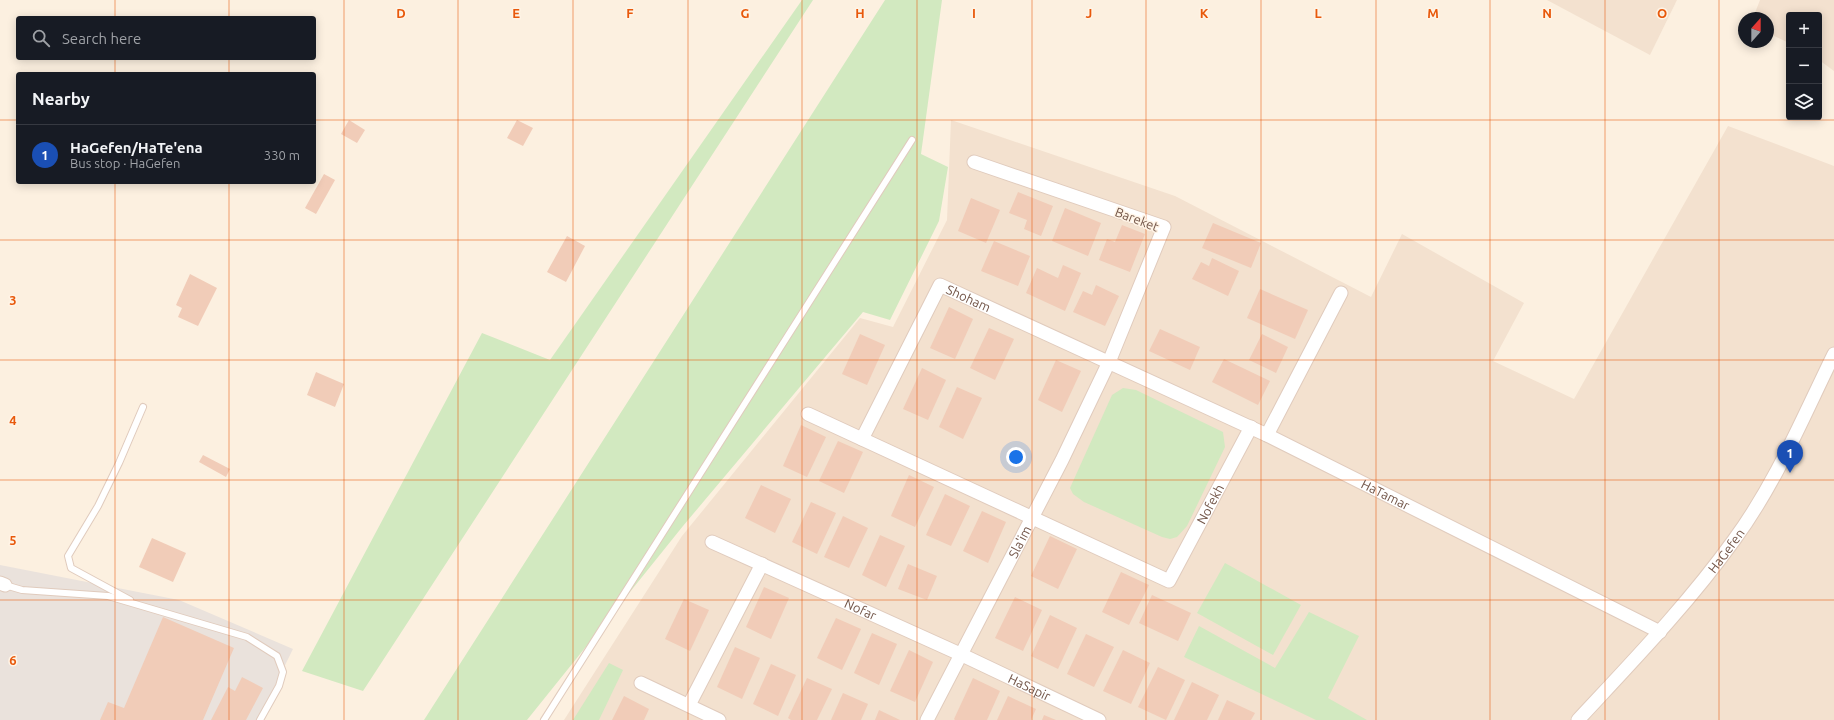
<!DOCTYPE html>
<meta charset="utf-8">
<style>
body{margin:0;font-family:Ubuntu,sans-serif;background:#242831;color:#f1f3f6}
.controls{position:absolute;right:12px;top:12px;display:grid;overflow:hidden;border-radius:4px;box-shadow:0 2px 10px #0003}
.controls button{width:36px;height:36px;display:grid;place-items:center;padding:0;border:0;border-bottom:1px solid #363941;background:#171b24;color:#f1f3f6;font:20px sans-serif}
.compass{position:absolute;left:1738px;top:12px;width:36px;height:36px;border-radius:50%;background:#171b24;box-shadow:0 2px 10px #0003;rotate:21deg}
.you{position:absolute;left:1016px;top:457px;width:14px;height:14px;margin:-10px;border:3px solid #fff;border-radius:50%;background:#1a73e8;box-shadow:0 0 0 6px #1a73e833}
.badge{display:grid;place-items:center;width:26px;height:26px;border-radius:50%;background:#8c9099;color:#fff;font-size:13px;font-weight:700}
.pin{position:absolute;translate:-50% -33px;filter:drop-shadow(0 1px 2px #0008)}
.pin::after{content:'';position:absolute;top:21px;width:14px;height:12px;background:inherit;clip-path:polygon(0 0,100% 0,50% 100%)}
.list{margin:0;padding:0;list-style:none}
h2{display:flex;justify-content:space-between;align-items:center;height:52px;margin:0;padding:0 16px;font-size:17px}
h2 small{font-size:13px;font-weight:400;color:#9ea1a6}
.list li{display:grid;grid-template-columns:26px 1fr auto;gap:12px;align-items:center;box-sizing:border-box;height:60px;padding:0 16px;border-top:1px solid #363941}
.list b{display:block;font-size:15px;white-space:nowrap}
.list p{margin:0;font-size:13px;white-space:nowrap;color:#9ea1a6}
.list em{font-size:13px;font-style:normal;color:#9ea1a6}
.icon{flex:none;width:22px;height:22px;fill:none;stroke:currentColor;stroke-width:2;stroke-linecap:round;stroke-linejoin:round}
.map{position:relative;flex:none;width:1834px;height:720px;overflow:hidden}
.search{position:absolute;background:#171b24;box-shadow:0 2px 10px #0003;left:16px;top:16px;width:300px;height:44px;display:flex;align-items:center;gap:10px;box-sizing:border-box;padding:0 14px;border-radius:4px;color:#9ea1a6;font-size:15px}
.panel{position:absolute;background:#171b24;box-shadow:0 2px 10px #0003;left:16px;top:72px;width:300px;height:112px;border-radius:4px}
.map>svg:first-child{display:block}
</style>
<div class="map">
<svg width="1834" height="720" viewBox="0 0 1834 720">
<rect width="100%" height="100%" fill="#fcf0e0"/>
<g fill="#f3e1cf">
<path d="M 1547,0 L 1677,0 L 1650,55 Z"/>
<path d="M 1760,0 L 1834,0 L 1834,71 L 1819,60 L 1819,15 L 1789,15 L 1789,43 L 1768,33 L 1768,18 L 1753,18 Z"/>
<path d="M 951,120 L 1175,196 L 1371,297 L 1402,234 L 1524,303 L 1493,361 L 1574,399 L 1728,126 L 1834,166 L 1834,720 L 564,720 L 682,536 L 860,318 L 893,327 L 947,220 Z"/>
</g>
<path fill="#eae2dc" d="M 0,565 L 179,600 L 293,649 L 258,720 L 0,720 Z"/>
<g fill="#d2e9c0">
<path d="M 802,0 L 813,0 L 363,691 L 302,671 L 482,333 L 550,360 Z"/>
<path d="M 885,0 L 942,0 L 921,154 L 948,167 L 939,221 L 890,320 L 863,312 L 683,526 L 527,720 L 424,720 Z"/>
<path d="M 1123,388 L 1136,390 L 1223,432 L 1225,447 L 1187,526 L 1177,537 L 1170,539 L 1162,537 L 1084,502 L 1073,494 L 1070,488 L 1112,395 Z"/>
<path d="M 1225,563 L 1301,605 L 1273,655 L 1197,613 Z"/>
<path d="M 1309,612 L 1359,636 L 1328,698 L 1367,720 L 1316,720 L 1184,657 L 1199,626 L 1275,668 Z"/>
<path d="M 609,663 L 623,670 L 599,720 L 573,720 Z"/>
</g>
<g fill="#f1ccb8">
<path d="M 349,120 L 365,130 L 357,143 L 341,134 Z"/>
<path d="M 517,120 L 533,128 L 523,146 L 507,138 Z"/>
<path d="M 324,174 L 335,180 L 316,214 L 305,208 Z"/>
<path d="M 1018,192 L 1053,206 L 1041,236 L 1024,229 L 1027,220 L 1009,213 Z"/>
<path d="M 971,198 L 1000,210 L 986,243 L 958,231 Z"/>
<path d="M 1065,208 L 1101,223 L 1088,256 L 1052,241 Z"/>
<path d="M 1213,223 L 1261,243 L 1251,268 L 1202,248 Z"/>
<path d="M 1122,225 L 1145,234 L 1130,272 L 1099,260 L 1107,239 L 1115,242 Z"/>
<path d="M 567,236 L 585,246 L 566,282 L 547,272 Z"/>
<path d="M 994,241 L 1030,256 L 1018,286 L 981,271 Z"/>
<path d="M 1212,258 L 1239,271 L 1228,296 L 1192,279 L 1201,262 L 1209,266 Z"/>
<path d="M 1063,265 L 1081,273 L 1065,311 L 1026,293 L 1037,268 L 1058,278 Z"/>
<path d="M 190,274 L 217,288 L 198,326 L 178,317 L 182,308 L 176,305 Z"/>
<path d="M 1096,285 L 1119,296 L 1105,326 L 1073,312 L 1083,291 L 1092,295 Z"/>
<path d="M 1260,289 L 1308,310 L 1295,339 L 1247,318 Z"/>
<path d="M 949,307 L 973,319 L 955,359 L 930,348 Z"/>
<path d="M 989,328 L 1014,339 L 995,380 L 970,368 Z"/>
<path d="M 1160,329 L 1200,347 L 1190,370 L 1149,351 Z"/>
<path d="M 860,334 L 885,345 L 867,385 L 842,374 Z"/>
<path d="M 1262,334 L 1288,347 L 1276,373 L 1249,360 Z"/>
<path d="M 1224,359 L 1270,381 L 1258,405 L 1212,382 Z"/>
<path d="M 1056,360 L 1081,371 L 1062,412 L 1038,400 Z"/>
<path d="M 922,368 L 946,380 L 928,420 L 903,409 Z"/>
<path d="M 316,372 L 344,384 L 335,407 L 307,395 Z"/>
<path d="M 957,387 L 982,398 L 963,439 L 939,427 Z"/>
<path d="M 801,425 L 826,437 L 807,477 L 783,466 Z"/>
<path d="M 838,441 L 863,452 L 844,493 L 819,481 Z"/>
<path d="M 203,455 L 230,469 L 226,477 L 199,462 Z"/>
<path d="M 909,475 L 934,487 L 915,527 L 891,516 Z"/>
<path d="M 761,485 L 791,499 L 775,533 L 745,518 Z"/>
<path d="M 945,494 L 970,506 L 951,546 L 926,535 Z"/>
<path d="M 811,502 L 836,513 L 817,554 L 792,542 Z"/>
<path d="M 982,511 L 1006,522 L 988,563 L 963,551 Z"/>
<path d="M 843,516 L 868,528 L 849,568 L 824,557 Z"/>
<path d="M 880,535 L 905,546 L 886,587 L 862,575 Z"/>
<path d="M 1050,536 L 1077,549 L 1058,589 L 1031,576 Z"/>
<path d="M 152,538 L 186,553 L 173,582 L 139,567 Z"/>
<path d="M 908,564 L 937,576 L 927,600 L 898,589 Z"/>
<path d="M 1121,572 L 1149,585 L 1129,625 L 1102,612 Z"/>
<path d="M 764,587 L 789,598 L 771,639 L 746,627 Z"/>
<path d="M 1152,595 L 1191,613 L 1178,641 L 1139,623 Z"/>
<path d="M 1015,597 L 1042,610 L 1023,651 L 995,638 Z"/>
<path d="M 684,599 L 709,610 L 690,651 L 665,639 Z"/>
<path d="M 1050,615 L 1077,628 L 1058,669 L 1031,656 Z"/>
<path d="M 163,617 L 234,648 L 203,720 L 100,720 L 108,702 L 124,708 Z"/>
<path d="M 836,618 L 861,629 L 842,670 L 817,658 Z"/>
<path d="M 872,633 L 897,644 L 879,685 L 854,673 Z"/>
<path d="M 1086,634 L 1114,647 L 1094,687 L 1067,674 Z"/>
<path d="M 735,647 L 760,658 L 742,699 L 717,687 Z"/>
<path d="M 909,650 L 933,662 L 915,702 L 890,691 Z"/>
<path d="M 1123,650 L 1150,663 L 1131,704 L 1103,691 Z"/>
<path d="M 771,664 L 796,675 L 778,716 L 753,704 Z"/>
<path d="M 1158,667 L 1185,680 L 1166,720 L 1138,707 Z"/>
<path d="M 242,677 L 263,688 L 246,720 L 211,720 L 228,687 L 235,691 Z"/>
<path d="M 807,678 L 832,689 L 817,720 L 791,720 L 788,718 Z"/>
<path d="M 973,678 L 1000,691 L 987,720 L 955,720 L 954,719 Z"/>
<path d="M 1192,682 L 1219,695 L 1207,720 L 1174,720 Z"/>
<path d="M 843,693 L 868,704 L 861,720 L 831,720 Z"/>
<path d="M 624,696 L 649,709 L 644,720 L 612,720 Z"/>
<path d="M 1008,696 L 1036,709 L 1031,720 L 997,720 Z"/>
<path d="M 1227,700 L 1255,713 L 1251,720 L 1218,720 Z"/>
<path d="M 879,710 L 900,720 L 875,720 Z"/>
<path d="M 1044,715 L 1056,720 L 1042,720 Z"/>
</g>
<g fill="none" stroke-linecap="round" stroke-linejoin="round">
<g stroke="#e0cbbd" stroke-width="8">
<g id="lane">
<path d="M 5,585 L 22,590 L 108,596 L 247,637 L 277,656 L 283,672 L 279,686 L 260,720"/>
<path d="M 130,600 L 71,568 L 68,556 L 98,506 L 119,463 L 143,407"/>
<path d="M 544,720 L 912,140"/>
</g>
</g>
<g stroke="#e0cbbd" stroke-width="15">
<g id="street">
<path id="s1" d="M 808,414 L 1169,581 L 1251,427"/>
<path d="M 1267,435 L 1341,293"/>
<path id="s2" d="M 862,439 L 940,285 L 1267,435 L 1660,632"/>
<path id="s3" d="M 712,542 L 960,654 L 1099,720"/>
<path d="M 0,583 L 5,585"/>
<path d="M 641,683 L 719,720"/>
<path d="M 689,705 L 762,564"/>
<path id="s4" d="M 927,720 L 1062,460 L 1109,362 L 1164,227 L 974,162"/>
<path id="s5" d="M 1578,720 C 1632,662 1688,604 1734,540 C 1776,483 1803,417 1834,354"/>
</g>
</g>
<use href="#lane" stroke="#fff" stroke-width="6"/>
<use href="#street" stroke="#fff" stroke-width="13"/>
</g>
<path fill="none" stroke="#e8590c" stroke-width="1" stroke-opacity="0.55" d="M 115,0 L 115,18M 229,0 L 229,18M 344,0 L 344,720M 458,0 L 458,720M 573,0 L 573,720M 688,0 L 688,720M 802,0 L 802,720M 917,0 L 917,720M 1032,0 L 1032,720M 1146,0 L 1146,720M 1261,0 L 1261,720M 1376,0 L 1376,720M 1490,0 L 1490,720M 1605,0 L 1605,720M 1719,0 L 1719,720M 115,58 L 115,74M 229,58 L 229,74M 0,120 L 18,120M 314,120 L 1834,120M 115,182 L 115,720M 229,182 L 229,720M 0,240 L 1834,240M 0,360 L 1834,360M 0,480 L 1834,480M 0,600 L 1834,600"/>
<g text-anchor="middle" stroke-width="3" stroke-linejoin="round" paint-order="stroke">
<g font-size="13" fill="#725548" stroke="#fff4e6">
<text transform="translate(1137 219) rotate(21)" y="5">Bareket</text>
<text dy="5" stroke="none"><textPath href="#s2" startOffset="204">Shoham</textPath></text>
<text dy="5" stroke="none"><textPath href="#s2" startOffset="665">HaTamar</textPath></text>
<text dy="5" stroke="none"><textPath href="#s1" startOffset="485">Nofekh</textPath></text>
<text dy="5" stroke="none"><textPath href="#s4" startOffset="201">Sla'im</textPath></text>
<text dy="5" stroke="none"><textPath href="#s5" startOffset="225">HaGefen</textPath></text>
<text dy="5" stroke="none"><textPath href="#s3" startOffset="163">Nofar</textPath></text>
<text dy="5" stroke="none"><textPath href="#s3" startOffset="349">HaSapir</textPath></text>
</g>
</g>
<g font-size="13" text-anchor="middle" font-weight="bold" fill="#e8590c" stroke="#fff4e6" stroke-width="3" stroke-linejoin="round" paint-order="stroke">
<text x="401" y="18">D</text>
<text x="516" y="18">E</text>
<text x="630" y="18">F</text>
<text x="745" y="18">G</text>
<text x="860" y="18">H</text>
<text x="974" y="18">I</text>
<text x="1089" y="18">J</text>
<text x="1204" y="18">K</text>
<text x="1318" y="18">L</text>
<text x="1433" y="18">M</text>
<text x="1547" y="18">N</text>
<text x="1662" y="18">O</text>
<text x="13" y="305">3</text>
<text x="13" y="425">4</text>
<text x="13" y="545">5</text>
<text x="13" y="665">6</text>
</g>
</svg>
<div class="controls">
<button>+</button>
<button>−</button>
<button><svg class="icon" aria-label="layers" viewBox="0 0 24 24"><path d="M12 4l9 5-9 5-9-5zM3 14l9 5 9-5"/></svg></button>
</div>
<svg class="compass" viewBox="-18 -18 36 36"><path d="M0-13l5 13h-10z" fill="#e53935"/><path d="M0 13l5-13h-10z" fill="#9ea1a6"/></svg>
<div class="you"></div>
<div class="pin badge" style="left:1790px;top:473px;background:#1a4fb4">1</div>
<div class="search"><svg class="icon" aria-label="search" viewBox="0 0 24 24"><circle cx="10" cy="10" r="6"/><path d="M15 15l6 6"/></svg>Search here</div>
<section class="panel">
<h2>Nearby<small></small></h2>
<ul class="list">
<li><span class="badge" style="background:#1a4fb4">1</span><div><b>HaGefen/HaTe'ena</b><p>Bus stop · HaGefen</p></div><em>330 m</em></li>
</ul>
</section>
</div>
